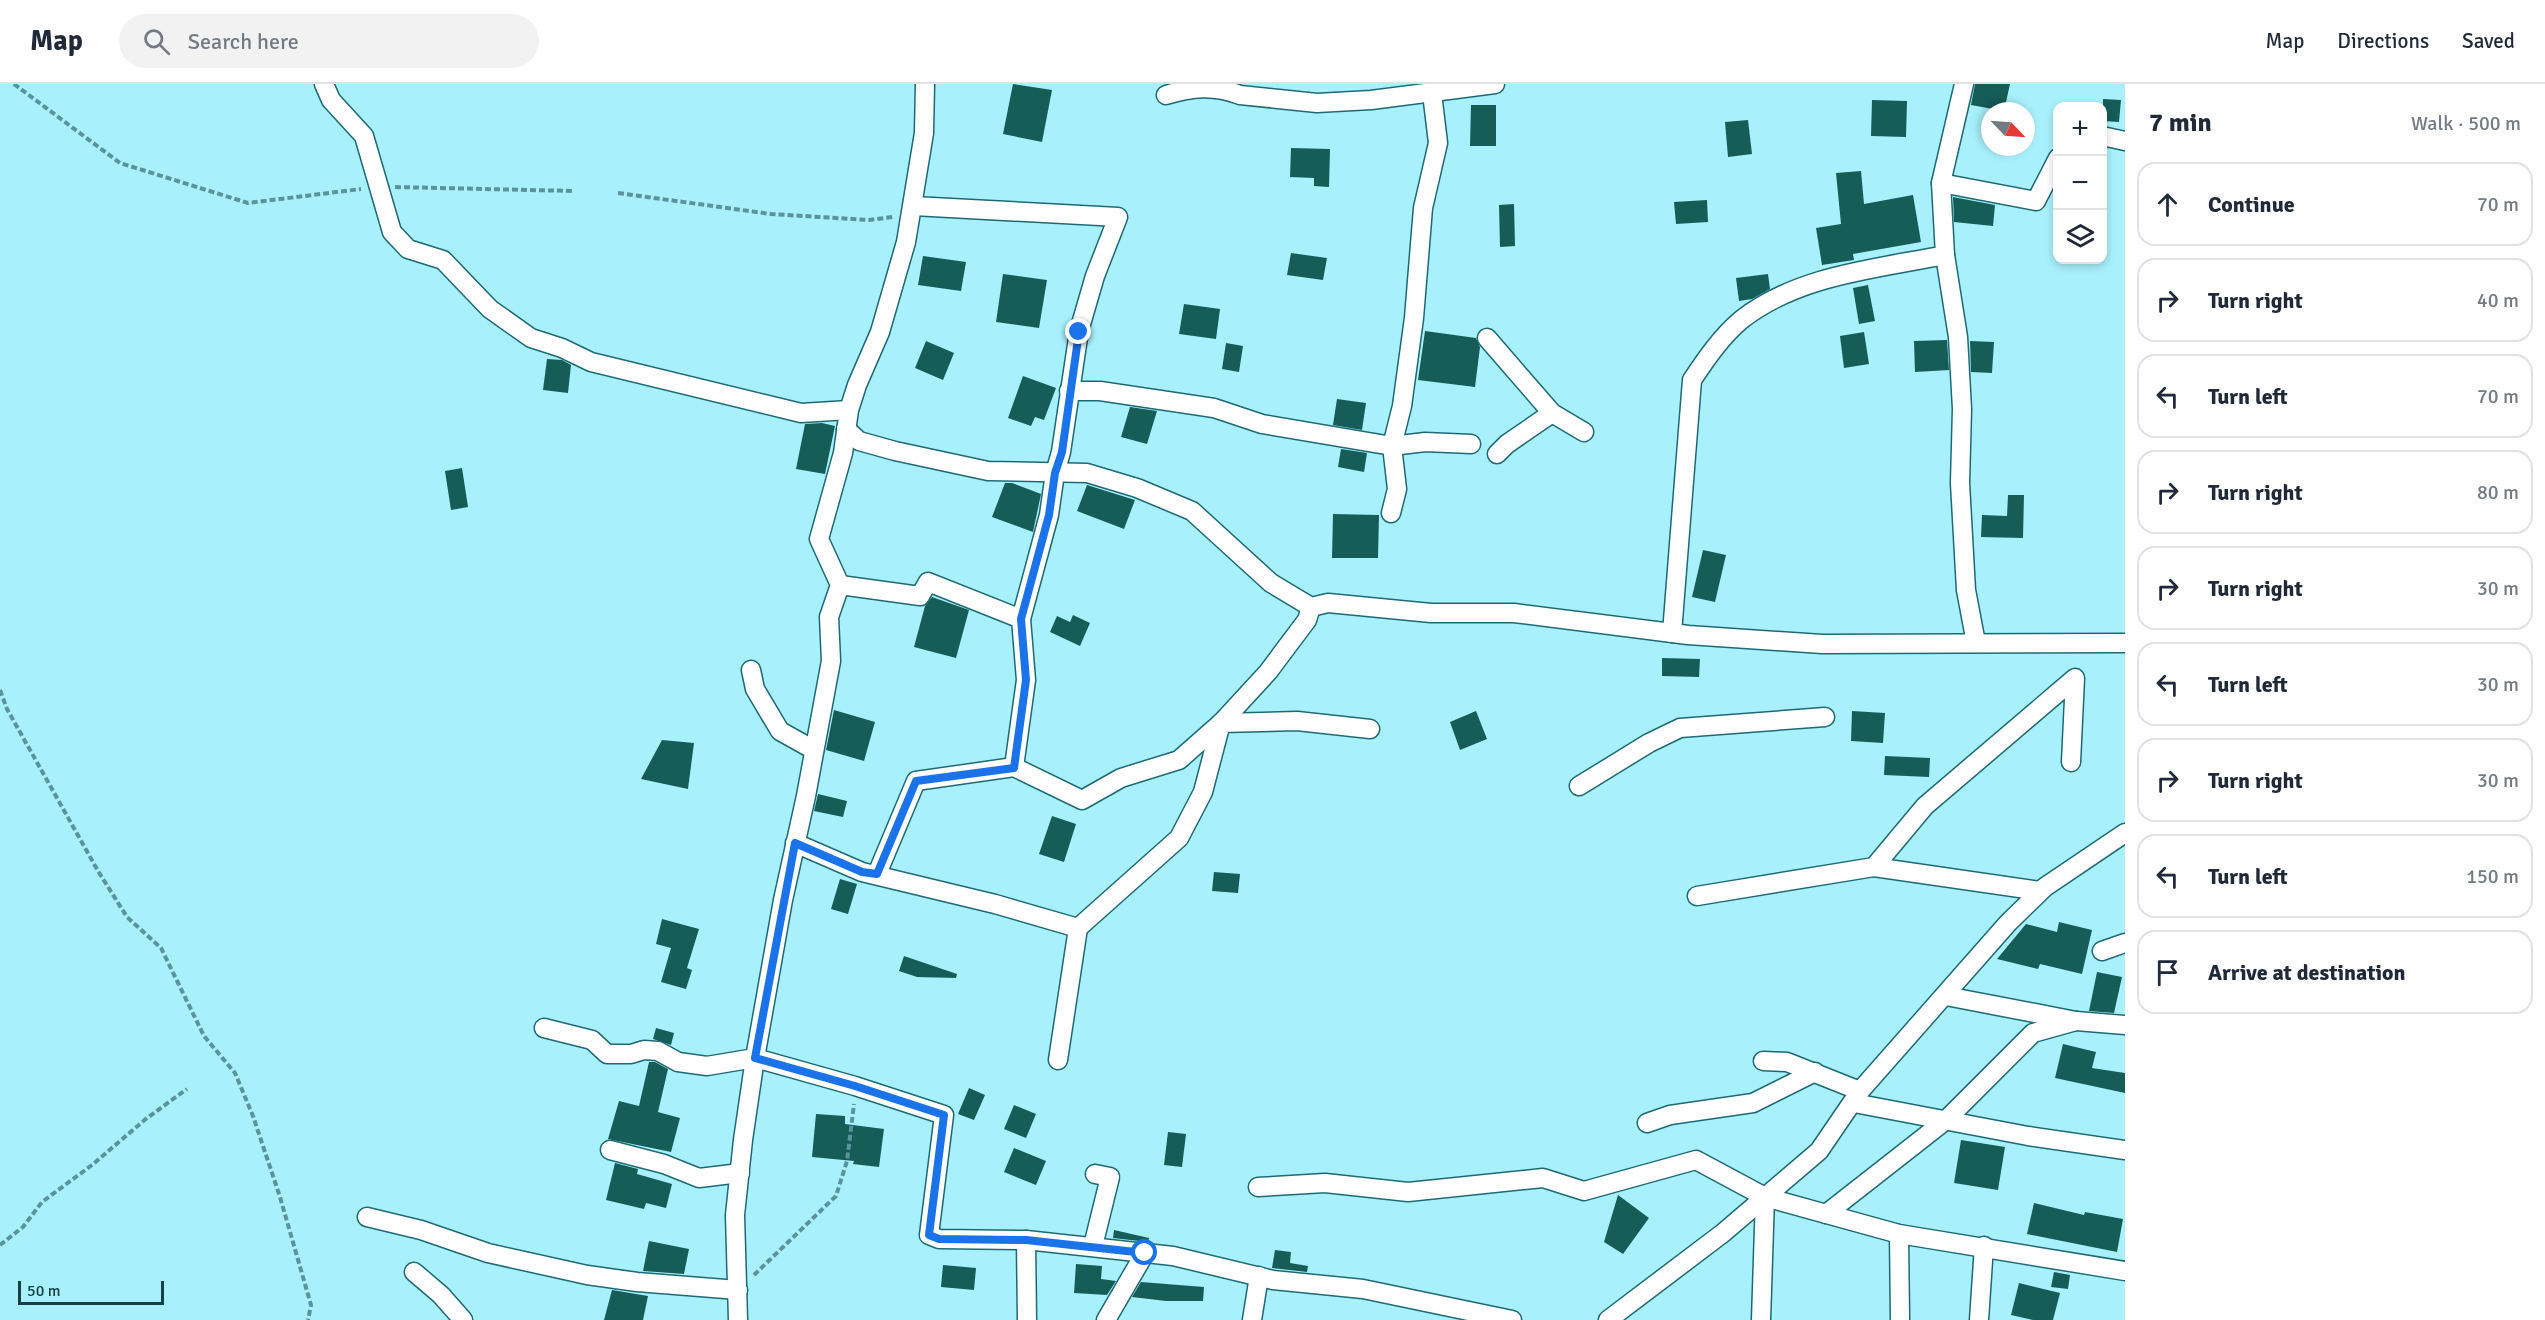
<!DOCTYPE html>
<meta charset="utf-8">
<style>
body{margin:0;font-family:Signika,sans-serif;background:#f2f2f3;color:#1f2937}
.controls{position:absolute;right:18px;top:18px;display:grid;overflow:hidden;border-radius:12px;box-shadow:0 3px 9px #0003}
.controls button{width:54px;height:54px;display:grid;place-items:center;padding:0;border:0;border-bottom:2px solid #e0e1e3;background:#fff;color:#1f2937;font:30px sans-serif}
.compass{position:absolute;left:1981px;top:18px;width:54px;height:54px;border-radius:50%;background:#fff;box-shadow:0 3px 9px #0003;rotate:115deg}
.scale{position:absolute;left:18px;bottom:15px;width:146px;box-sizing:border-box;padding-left:6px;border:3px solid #174046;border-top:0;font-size:16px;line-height:21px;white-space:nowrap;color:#174046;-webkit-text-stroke:4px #a8f1fc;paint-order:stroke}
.stop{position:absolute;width:18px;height:18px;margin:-14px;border:4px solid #1a73e8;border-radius:50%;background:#fff}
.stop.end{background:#1a73e8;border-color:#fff;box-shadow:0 2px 6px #0008}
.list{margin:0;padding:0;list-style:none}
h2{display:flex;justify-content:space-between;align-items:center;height:78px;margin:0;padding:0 24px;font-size:26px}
h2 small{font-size:20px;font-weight:400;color:#747a83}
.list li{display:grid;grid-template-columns:39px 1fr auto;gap:18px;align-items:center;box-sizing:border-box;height:84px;margin:0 12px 12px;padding:0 12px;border:2px solid #e0e1e3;border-radius:18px}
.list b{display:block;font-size:22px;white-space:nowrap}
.list em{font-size:20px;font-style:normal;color:#747a83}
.icon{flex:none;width:33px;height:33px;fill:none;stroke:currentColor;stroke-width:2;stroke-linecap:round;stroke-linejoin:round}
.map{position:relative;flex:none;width:2125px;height:1236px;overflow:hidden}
header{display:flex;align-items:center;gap:36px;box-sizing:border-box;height:84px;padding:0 30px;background:#fff;border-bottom:2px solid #e0e1e3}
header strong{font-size:28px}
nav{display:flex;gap:33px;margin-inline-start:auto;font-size:21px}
.search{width:420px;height:54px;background:#f2f2f3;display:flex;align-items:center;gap:15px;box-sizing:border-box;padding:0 21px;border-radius:33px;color:#747a83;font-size:22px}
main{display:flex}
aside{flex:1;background:#fff}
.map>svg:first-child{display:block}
</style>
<header>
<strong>Map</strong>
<div class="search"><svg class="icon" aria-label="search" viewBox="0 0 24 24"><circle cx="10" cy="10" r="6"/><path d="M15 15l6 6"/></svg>Search here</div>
<nav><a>Map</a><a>Directions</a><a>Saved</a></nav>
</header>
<main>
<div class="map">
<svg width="2125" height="1236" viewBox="0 0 2125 1236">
<rect width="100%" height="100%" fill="#a8f1fc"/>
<g fill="#165c57">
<path d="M 1013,0 L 1052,6 L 1042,58 L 1003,50 Z"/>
<path d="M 1975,0 L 2010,0 L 2004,27 L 1971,21 Z"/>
<path d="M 2103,15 L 2121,16 L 2119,38 L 2103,37 Z"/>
<path d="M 1872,16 L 1907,17 L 1906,53 L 1871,52 Z"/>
<path d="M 1471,21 L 1496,21 L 1496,62 L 1470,62 Z"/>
<path d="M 1748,36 L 1752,70 L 1728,73 L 1725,38 Z"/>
<path d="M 1291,64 L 1330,65 L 1329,103 L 1314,102 L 1314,94 L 1290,93 Z"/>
<path d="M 1861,87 L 1864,120 L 1913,111 L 1921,158 L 1853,170 L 1854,176 L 1822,181 L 1816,144 L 1841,140 L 1836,89 Z"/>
<path d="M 1953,113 L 1995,121 L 1993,142 L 1954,138 Z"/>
<path d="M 1707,116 L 1708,138 L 1676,140 L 1674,118 Z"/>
<path d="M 1514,120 L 1515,162 L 1500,163 L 1499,121 Z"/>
<path d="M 1291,169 L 1327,174 L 1323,196 L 1287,191 Z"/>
<path d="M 923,172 L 966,178 L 961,207 L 918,201 Z"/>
<path d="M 1003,190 L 1047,196 L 1039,244 L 996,238 Z"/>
<path d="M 1768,190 L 1770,205 L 1752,215 L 1739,217 L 1736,194 Z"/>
<path d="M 1868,201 L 1875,237 L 1859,240 L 1853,204 Z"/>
<path d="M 1184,220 L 1220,225 L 1216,255 L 1179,250 Z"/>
<path d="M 1425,247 L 1476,254 L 1480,263 L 1475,303 L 1418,296 Z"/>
<path d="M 1864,248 L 1869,280 L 1844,284 L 1840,252 Z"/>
<path d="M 1947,256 L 1949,286 L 1915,288 L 1914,257 Z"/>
<path d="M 926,257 L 954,269 L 943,296 L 915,284 Z"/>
<path d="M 1970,257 L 1994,258 L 1992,289 L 1971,288 Z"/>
<path d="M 1226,259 L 1243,262 L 1239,288 L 1222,285 Z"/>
<path d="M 547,275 L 562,276 L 571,281 L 568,309 L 543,306 Z"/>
<path d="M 1023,292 L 1056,304 L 1044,336 L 1035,333 L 1031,342 L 1008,334 Z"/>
<path d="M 1337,315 L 1366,319 L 1362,346 L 1333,341 Z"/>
<path d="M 1130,323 L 1157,327 L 1147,360 L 1121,353 Z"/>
<path d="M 822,339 L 835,342 L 825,390 L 796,385 L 805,340 Z"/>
<path d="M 1341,365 L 1367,369 L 1364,388 L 1338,383 Z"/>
<path d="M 462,384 L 468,423 L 451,426 L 445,387 Z"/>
<path d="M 1005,399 L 1012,399 L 1041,410 L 1033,448 L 992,433 Z"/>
<path d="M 1087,401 L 1135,416 L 1124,445 L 1077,427 Z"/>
<path d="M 2008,411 L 2024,411 L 2023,454 L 1981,453 L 1982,431 L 2007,432 Z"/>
<path d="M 1333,430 L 1379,431 L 1378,474 L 1332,474 Z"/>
<path d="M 1703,466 L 1726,471 L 1715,518 L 1692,513 Z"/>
<path d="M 932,513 L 969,526 L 956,574 L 914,563 L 925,522 Z"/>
<path d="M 1073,531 L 1090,539 L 1080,562 L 1050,548 L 1057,532 L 1070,538 Z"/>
<path d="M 1662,574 L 1700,575 L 1699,593 L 1662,592 Z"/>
<path d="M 834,626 L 875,638 L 864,677 L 826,666 Z"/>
<path d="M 1476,627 L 1487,655 L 1460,666 L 1450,638 Z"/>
<path d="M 1852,627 L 1885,629 L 1883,659 L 1851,657 Z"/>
<path d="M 662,656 L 694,659 L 688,705 L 641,695 Z"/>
<path d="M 1885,672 L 1930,674 L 1929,693 L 1884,691 Z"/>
<path d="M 818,710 L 847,717 L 843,733 L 814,727 Z"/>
<path d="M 1052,732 L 1076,740 L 1064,778 L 1039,770 Z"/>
<path d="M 1214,788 L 1240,790 L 1238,809 L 1212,807 Z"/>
<path d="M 840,795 L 857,800 L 848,830 L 831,825 Z"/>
<path d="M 662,835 L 699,845 L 687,884 L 692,886 L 686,905 L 661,898 L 671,864 L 656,860 Z"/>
<path d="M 2059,838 L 2092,846 L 2082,890 L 2040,880 L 2038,885 L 1997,875 L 2026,840 L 2057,848 Z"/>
<path d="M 904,872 L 957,890 L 956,894 L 917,893 L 899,887 Z"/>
<path d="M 2097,888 L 2122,893 L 2114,929 L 2089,927 Z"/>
<path d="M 656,944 L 674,949 L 671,961 L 653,955 Z"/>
<path d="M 2063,960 L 2096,968 L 2092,984 L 2125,989 L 2125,1009 L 2055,994 Z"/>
<path d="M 649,978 L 655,978 L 668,985 L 658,1028 L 680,1034 L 671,1068 L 608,1055 L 619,1017 L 639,1022 Z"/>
<path d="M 969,1004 L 985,1011 L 974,1036 L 958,1030 Z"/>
<path d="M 1014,1021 L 1036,1030 L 1026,1054 L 1004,1045 Z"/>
<path d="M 816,1030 L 845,1032 L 845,1040 L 884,1045 L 879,1083 L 853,1080 L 854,1077 L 812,1073 Z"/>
<path d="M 1168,1048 L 1186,1050 L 1182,1083 L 1164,1081 Z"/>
<path d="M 1961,1056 L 2005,1063 L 1998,1106 L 1954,1099 Z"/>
<path d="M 1014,1064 L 1046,1077 L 1036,1101 L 1004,1088 Z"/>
<path d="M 615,1079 L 638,1085 L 637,1090 L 672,1100 L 666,1124 L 646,1119 L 644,1125 L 606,1116 Z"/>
<path d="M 1618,1111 L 1649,1134 L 1623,1170 L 1604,1158 Z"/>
<path d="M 2034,1119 L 2084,1131 L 2085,1128 L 2123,1135 L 2117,1168 L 2027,1150 Z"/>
<path d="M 1114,1146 L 1149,1154 L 1148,1158 L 1113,1154 Z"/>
<path d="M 649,1157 L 689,1165 L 684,1190 L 643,1187 Z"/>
<path d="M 1275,1166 L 1291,1168 L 1290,1179 L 1308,1182 L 1307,1188 L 1272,1184 Z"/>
<path d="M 1076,1180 L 1102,1182 L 1101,1195 L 1116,1197 L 1107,1211 L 1074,1209 Z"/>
<path d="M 943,1181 L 976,1184 L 974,1206 L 941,1203 Z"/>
<path d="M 2054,1188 L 2070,1191 L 2068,1205 L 2051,1203 Z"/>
<path d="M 1141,1198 L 1204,1203 L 1203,1217 L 1166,1217 L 1132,1213 Z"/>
<path d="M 2019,1199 L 2060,1209 L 2053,1236 L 2033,1236 L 2011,1231 Z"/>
<path d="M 612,1206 L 648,1212 L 643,1236 L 604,1236 Z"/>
</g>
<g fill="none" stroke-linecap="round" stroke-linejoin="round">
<g stroke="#1d6a74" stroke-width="21">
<g id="street">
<path d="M 324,0 L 331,16 L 364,52 L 392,148 L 408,165 L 443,176 L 490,225 L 531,254 L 562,264 L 591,278 L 801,329 L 849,326"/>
<path d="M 1964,0 L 1941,99 L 1945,171 L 1958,253 L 1962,325 L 1960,399 L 1966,506 L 1976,559"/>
<path d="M 1166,11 C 1192,3 1214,1 1240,11 L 1317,19 L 1371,16 L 1495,0"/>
<path d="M 2102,52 L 2125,57"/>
<path d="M 1941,99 L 2036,117 L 2058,74"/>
<path d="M 913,122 L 1118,133 L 1095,192 L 1079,247 L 1061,368 L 1055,389 L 1049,431 L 1021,535"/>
<path d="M 1487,254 L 1552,329 L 1584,348"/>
<path d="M 1069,307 L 1100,307 L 1214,324 L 1262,340 L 1392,362 L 1425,358 L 1471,360"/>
<path d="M 846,345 L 859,357 L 895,367 L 988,387 L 1087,389 L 1137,404 L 1192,427 L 1271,499 L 1311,523 L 1328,519 L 1431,529 L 1514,529 L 1688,551 L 1822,560 L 2125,559"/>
<path d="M 1497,370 L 1507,360 L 1552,329"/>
<path d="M 1391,429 L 1397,405 L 1392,362 L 1402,322 L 1414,234 L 1423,124 L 1438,59 L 1432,9"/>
<path d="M 840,501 L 920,512 L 928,498 L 1021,535 L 1026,596 L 1014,683 L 916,697 L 877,790"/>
<path d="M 1672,549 L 1692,296 C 1706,275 1721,253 1741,236 C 1798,191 1876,185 1945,171"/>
<path d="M 751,586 L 755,605 L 780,647 L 814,666"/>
<path d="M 1014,683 L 1082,716 L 1121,694 L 1179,676 L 1221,639 L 1268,588 L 1307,536 L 1311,523"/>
<path d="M 1579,702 L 1649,659 L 1680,644 L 1825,633"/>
<path d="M 795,759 L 862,788 L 995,820 L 1078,844 L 1058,976"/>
<path d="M 1874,783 L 2040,807"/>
<path d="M 1697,812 L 1874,783 L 1925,722 L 2075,594 L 2071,678"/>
<path d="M 1078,844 L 1179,754 L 1203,708 L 1221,639 L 1297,637 L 1370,645"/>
<path d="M 2102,867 L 2125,859"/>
<path d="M 1946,912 L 2076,937 L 2125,941"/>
<path d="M 544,944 L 592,956 L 607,970 L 631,970 L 644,966 L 658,967 L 678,978 L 707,982 L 755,974 L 855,1002 L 944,1031 L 929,1151 L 939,1155 L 1026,1156 L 1173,1172 L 1273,1196 L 1363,1205 L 1512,1236"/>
<path d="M 1763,977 L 1787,978 L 1860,1007"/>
<path d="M 1854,1019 L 2028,1052 L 2125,1066"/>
<path d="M 1647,1039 L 1670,1031 L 1753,1019 L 1815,988"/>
<path d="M 610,1066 L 664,1080 L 699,1094 L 740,1089"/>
<path d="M 1258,1103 L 1325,1099 L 1408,1108 L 1543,1094 L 1584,1107 L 1696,1076 L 1765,1113 L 1899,1150 L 2125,1187"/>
<path d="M 1826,1130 L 1946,1036 L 2033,949 L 2076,937"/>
<path d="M 367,1133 L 421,1146 L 488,1169 L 587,1191 L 637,1198 L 738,1206"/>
<path d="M 1899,1150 L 1900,1236"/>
<path d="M 1026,1156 L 1027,1236"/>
<path d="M 1093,1162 L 1110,1093 L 1095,1090"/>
<path d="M 414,1188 L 441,1211 L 463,1236"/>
<path d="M 738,1236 L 735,1131 L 743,1056 L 755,974 L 783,816 L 806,712 L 831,577 L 829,533 L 840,501 L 819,455 L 843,369 L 849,326 L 857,301 L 880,248 L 906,158 L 924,49 L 925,0"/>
<path d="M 1106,1236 L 1145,1169"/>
<path d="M 1252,1236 L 1259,1192"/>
<path d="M 1608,1236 L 1723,1149 L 1819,1067 L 1860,1007 L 2008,839 L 2045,803 L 2125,749"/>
<path d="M 1761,1236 L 1765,1113"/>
<path d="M 1979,1236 L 1984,1162"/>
</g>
</g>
<g stroke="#5b939c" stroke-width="4" stroke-dasharray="6 3" stroke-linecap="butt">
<path d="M 14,0 L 120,79 L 248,119 L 361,105"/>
<path d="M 395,103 L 575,107"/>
<path d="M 618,109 L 771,130 L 869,136 L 893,133"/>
<path d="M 0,606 L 7,625 L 98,787 L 127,833 L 161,864 L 204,952 L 235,989 L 253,1032 L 280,1113 L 311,1221 L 308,1236"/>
<path d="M 0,1161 L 23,1143 L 42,1118 L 92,1081 L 147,1034 L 187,1005"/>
<path d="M 754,1191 L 836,1112 L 847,1077 L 854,1020"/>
</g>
<use href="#street" stroke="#fff" stroke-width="18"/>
</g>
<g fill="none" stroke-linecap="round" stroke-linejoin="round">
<path stroke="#1a73e8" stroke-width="8" d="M 1079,248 L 1062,368 L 1055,389 L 1049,431 L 1021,535 L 1026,596 L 1014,684 L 916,697 L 877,790 L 862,788 L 795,759 L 755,974 L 855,1002 L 944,1031 L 929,1151 L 939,1155 L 1026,1156 L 1145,1169"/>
</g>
</svg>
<div class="controls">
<button>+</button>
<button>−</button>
<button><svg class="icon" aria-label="layers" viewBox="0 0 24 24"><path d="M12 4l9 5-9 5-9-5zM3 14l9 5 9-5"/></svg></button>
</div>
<svg class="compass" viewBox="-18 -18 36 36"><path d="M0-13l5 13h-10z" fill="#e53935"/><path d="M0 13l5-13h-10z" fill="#747a83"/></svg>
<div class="scale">50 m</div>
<div class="stop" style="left:1145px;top:1169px"></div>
<div class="stop end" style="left:1079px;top:248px"></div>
</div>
<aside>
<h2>7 min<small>Walk · 500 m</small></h2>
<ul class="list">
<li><svg class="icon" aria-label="ahead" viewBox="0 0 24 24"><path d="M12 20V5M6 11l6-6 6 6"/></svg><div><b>Continue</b></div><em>70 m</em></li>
<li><svg class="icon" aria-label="right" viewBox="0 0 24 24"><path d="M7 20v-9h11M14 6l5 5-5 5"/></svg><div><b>Turn right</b></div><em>40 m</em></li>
<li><svg class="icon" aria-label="left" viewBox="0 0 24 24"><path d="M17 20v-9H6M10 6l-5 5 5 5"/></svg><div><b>Turn left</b></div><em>70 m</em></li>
<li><svg class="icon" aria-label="right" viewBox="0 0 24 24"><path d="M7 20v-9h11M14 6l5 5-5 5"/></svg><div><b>Turn right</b></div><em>80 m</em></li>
<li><svg class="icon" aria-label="right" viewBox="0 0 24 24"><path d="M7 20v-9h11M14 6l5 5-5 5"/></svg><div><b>Turn right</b></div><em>30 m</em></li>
<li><svg class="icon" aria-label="left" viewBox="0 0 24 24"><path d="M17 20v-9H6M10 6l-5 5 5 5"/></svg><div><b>Turn left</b></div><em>30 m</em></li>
<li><svg class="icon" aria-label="right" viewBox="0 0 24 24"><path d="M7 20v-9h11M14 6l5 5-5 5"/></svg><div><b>Turn right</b></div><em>30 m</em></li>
<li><svg class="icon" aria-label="left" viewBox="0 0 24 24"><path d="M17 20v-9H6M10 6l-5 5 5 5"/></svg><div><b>Turn left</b></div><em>150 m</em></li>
<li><svg class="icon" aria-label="arrive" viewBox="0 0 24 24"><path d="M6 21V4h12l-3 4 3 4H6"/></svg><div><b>Arrive at destination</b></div></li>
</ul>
</aside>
</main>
